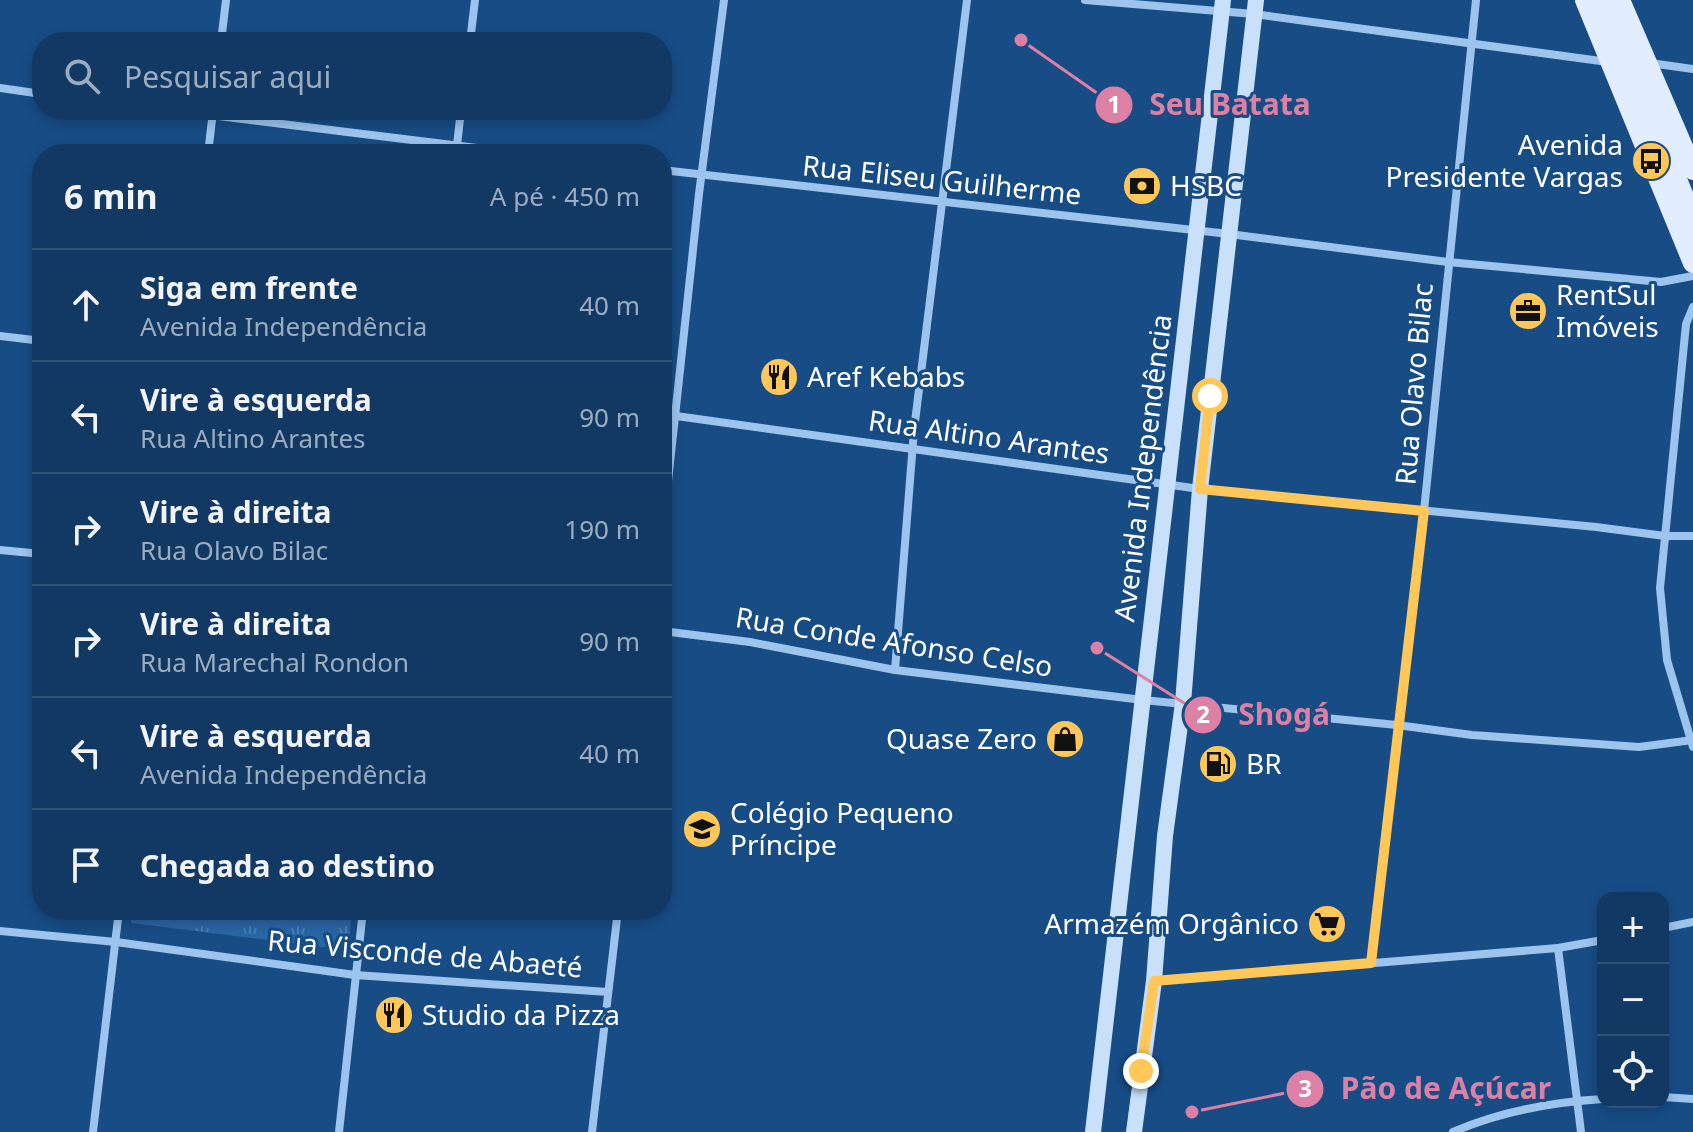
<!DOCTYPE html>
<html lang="pt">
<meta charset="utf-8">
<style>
body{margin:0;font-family:"Noto Sans",sans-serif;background:#1a406a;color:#f1f3f6}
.controls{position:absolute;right:24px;bottom:24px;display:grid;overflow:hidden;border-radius:16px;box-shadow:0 4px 12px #0003}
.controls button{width:72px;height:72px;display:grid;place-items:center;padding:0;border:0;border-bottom:2px solid #305378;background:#113964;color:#f1f3f6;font:40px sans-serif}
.stop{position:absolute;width:24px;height:24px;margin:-18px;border:6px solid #ffc758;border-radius:50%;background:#fff}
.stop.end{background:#ffc758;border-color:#fff;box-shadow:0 2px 8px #0008}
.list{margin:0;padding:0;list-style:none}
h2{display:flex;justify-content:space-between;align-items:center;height:104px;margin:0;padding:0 32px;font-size:34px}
h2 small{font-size:26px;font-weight:400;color:#9cacbf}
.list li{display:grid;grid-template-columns:52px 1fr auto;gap:24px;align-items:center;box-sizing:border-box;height:112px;padding:0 32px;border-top:2px solid #305378}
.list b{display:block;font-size:30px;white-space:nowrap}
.list p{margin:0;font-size:26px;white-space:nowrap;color:#9cacbf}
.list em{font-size:26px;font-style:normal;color:#9cacbf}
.icon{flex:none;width:44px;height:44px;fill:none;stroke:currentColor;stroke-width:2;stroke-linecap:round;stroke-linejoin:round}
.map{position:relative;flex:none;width:1693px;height:1132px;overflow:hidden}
.search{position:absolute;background:#113964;box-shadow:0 4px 12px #0003;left:32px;top:32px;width:640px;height:88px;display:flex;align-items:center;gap:20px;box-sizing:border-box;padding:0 28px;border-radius:32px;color:#9cacbf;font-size:30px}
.panel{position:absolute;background:#113964;box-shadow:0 4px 12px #0003;left:32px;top:144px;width:640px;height:776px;border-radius:32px}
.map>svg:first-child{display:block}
</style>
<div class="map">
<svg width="1693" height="1132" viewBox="0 0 1693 1132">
<defs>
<pattern id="park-tufts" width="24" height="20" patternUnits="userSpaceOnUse" patternTransform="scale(2)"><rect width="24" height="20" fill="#2966a4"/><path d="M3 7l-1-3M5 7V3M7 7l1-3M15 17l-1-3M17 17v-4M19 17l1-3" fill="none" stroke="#497db2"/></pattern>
</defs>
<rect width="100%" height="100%" fill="#174c85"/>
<path fill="url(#park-tufts)" d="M 133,910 L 352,910 L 348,950 L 131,923 Z"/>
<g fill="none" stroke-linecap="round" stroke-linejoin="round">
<g stroke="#9cc4ed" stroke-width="8">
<path d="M 1085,0 L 1254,14 L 1608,62"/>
<path d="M 221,42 L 226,0"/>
<path d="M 470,42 L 475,0"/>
<path d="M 1650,63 L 1693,69"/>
<path d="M 0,88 L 42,94"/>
<path d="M 170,110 L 525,154"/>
<path d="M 208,154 L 213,111"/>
<path d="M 456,154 L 461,110"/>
<path d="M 662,170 L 1229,234 L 1448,262 L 1661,282 L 1693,276"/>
<path d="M 1693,307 L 1686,324 L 1660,588 L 1667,660 L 1693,747"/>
<path d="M 0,336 L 42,341"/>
<path d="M 662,414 L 1200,489 L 1596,527 L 1665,536 L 1693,536"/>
<path d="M 662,537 L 699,194 L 724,0"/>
<path d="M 0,550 L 42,554"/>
<path d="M 662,631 L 750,642 L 895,670 L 1143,700 L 1397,725 L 1472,735 L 1639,747 L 1693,740"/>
<path d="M 895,670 L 914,430 L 967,0"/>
<path d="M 1663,928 L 1693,922"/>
<path d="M 0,931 L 116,942 L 355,975 L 608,992"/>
<path d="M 1558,948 L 1581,1132"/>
<path d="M 1371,963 L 1424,511 L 1476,0"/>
<path d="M 1155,981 L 1558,948 L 1603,940"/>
<path d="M 1663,1097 L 1693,1099"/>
<path d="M 93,1132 L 119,910"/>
<path d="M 339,1132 L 363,910"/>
<path d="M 592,1132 L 618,910"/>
<path d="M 1453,1132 C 1499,1112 1554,1102 1603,1099"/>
</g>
<g stroke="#c8e0f9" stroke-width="16">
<path d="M 1093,1132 L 1223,0"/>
<path d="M 1134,1132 L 1154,981 L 1165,836 L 1183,703 L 1200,489 L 1256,0"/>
</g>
<g stroke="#e2eeff" stroke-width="20">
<path d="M 1585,0 L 1693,263"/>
<path d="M 1603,0 L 1690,211 L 1693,232"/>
<path d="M 1620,0 L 1693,170"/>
</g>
</g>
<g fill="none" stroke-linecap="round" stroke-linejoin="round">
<path stroke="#ffc758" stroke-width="10" d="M 1141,1071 L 1154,981 L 1371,963 L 1424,511 L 1200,489 L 1210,396"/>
</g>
<defs>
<g id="bus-disc" transform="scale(2)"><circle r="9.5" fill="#ffc758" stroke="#174c85"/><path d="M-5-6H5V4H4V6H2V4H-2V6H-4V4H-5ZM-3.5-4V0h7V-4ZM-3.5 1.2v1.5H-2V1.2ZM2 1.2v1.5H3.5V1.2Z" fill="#111"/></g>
<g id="bank-disc" transform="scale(2)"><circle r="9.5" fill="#ffc758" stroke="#174c85"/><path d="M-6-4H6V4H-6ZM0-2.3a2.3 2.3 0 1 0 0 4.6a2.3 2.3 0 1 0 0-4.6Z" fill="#111"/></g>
<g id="office-disc" transform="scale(2)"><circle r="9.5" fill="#ffc758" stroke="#174c85"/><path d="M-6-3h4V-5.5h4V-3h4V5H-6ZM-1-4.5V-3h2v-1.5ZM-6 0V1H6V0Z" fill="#111"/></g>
<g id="restaurant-disc" transform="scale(2)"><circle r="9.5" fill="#ffc758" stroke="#174c85"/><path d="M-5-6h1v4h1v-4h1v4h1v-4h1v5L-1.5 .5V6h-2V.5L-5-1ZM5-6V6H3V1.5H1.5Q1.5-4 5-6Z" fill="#111"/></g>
<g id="shop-disc" transform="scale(2)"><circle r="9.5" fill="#ffc758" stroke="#174c85"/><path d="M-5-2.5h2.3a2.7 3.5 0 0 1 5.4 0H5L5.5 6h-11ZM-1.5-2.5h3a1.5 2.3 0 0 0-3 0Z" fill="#111"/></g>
<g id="fuel-disc" transform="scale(2)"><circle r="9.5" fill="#ffc758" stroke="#174c85"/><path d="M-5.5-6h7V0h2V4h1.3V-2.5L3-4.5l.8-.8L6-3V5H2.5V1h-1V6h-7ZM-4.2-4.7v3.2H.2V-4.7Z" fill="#111"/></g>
<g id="school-disc" transform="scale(2)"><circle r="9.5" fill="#ffc758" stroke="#174c85"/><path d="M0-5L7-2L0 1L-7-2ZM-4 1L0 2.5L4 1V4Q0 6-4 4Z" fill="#111"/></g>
<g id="supermarket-disc" transform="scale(2)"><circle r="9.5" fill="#ffc758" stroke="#174c85"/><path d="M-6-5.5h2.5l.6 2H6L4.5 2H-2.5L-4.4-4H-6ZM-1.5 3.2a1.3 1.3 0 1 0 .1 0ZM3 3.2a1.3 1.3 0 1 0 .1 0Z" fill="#111"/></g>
</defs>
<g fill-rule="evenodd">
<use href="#bus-disc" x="1651" y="161"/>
<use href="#bank-disc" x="1142" y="186"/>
<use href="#office-disc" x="1528" y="311"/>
<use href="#restaurant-disc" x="779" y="377"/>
<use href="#shop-disc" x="1065" y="739"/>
<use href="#fuel-disc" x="1218" y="764"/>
<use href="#school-disc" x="702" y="829"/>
<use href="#supermarket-disc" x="1327" y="924"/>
<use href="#restaurant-disc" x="394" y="1015"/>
</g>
<g text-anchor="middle" stroke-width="6" stroke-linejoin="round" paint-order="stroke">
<g font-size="28" fill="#fff" stroke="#174c85" text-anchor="start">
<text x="1623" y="155" text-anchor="end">Avenida<tspan x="1623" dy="32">Presidente Vargas</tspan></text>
<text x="1170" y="196">HSBC</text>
<text x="1556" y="305">RentSul<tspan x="1556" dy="32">Imóveis</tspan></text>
<text x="807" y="387">Aref Kebabs</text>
<text x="1037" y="749" text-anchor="end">Quase Zero</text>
<text x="1246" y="774">BR</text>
<text x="730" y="823">Colégio Pequeno<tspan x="730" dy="32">Príncipe</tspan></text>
<text x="1299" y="934" text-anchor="end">Armazém Orgânico</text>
<text x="422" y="1025">Studio da Pizza</text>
</g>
<g font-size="28" fill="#fff" stroke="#174c85">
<text transform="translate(942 180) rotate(6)" y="10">Rua Eliseu Guilherme</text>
<text transform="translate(1414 384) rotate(-85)" y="10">Rua Olavo Bilac</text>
<text transform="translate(989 437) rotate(8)" y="10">Rua Altino Arantes</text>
<text transform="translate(1143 468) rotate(-83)" y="10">Avenida Independência</text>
<text transform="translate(894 642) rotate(9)" y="10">Rua Conde Afonso Celso</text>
<text transform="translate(425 954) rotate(5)" y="10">Rua Visconde de Abaeté</text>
</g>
</g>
<path fill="none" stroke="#dd80a5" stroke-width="3" d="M1021 40L1114 105M1097 648L1203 715M1192 1112L1305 1089"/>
<g fill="#dd80a5" stroke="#174c85" stroke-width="3">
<circle cx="1021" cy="40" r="8"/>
<circle cx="1097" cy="648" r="8"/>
<circle cx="1192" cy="1112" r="8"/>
<circle cx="1114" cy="105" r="20"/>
<circle cx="1203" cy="715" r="20"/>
<circle cx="1305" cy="1089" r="20"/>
</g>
<g font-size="24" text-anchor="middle" font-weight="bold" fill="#fff">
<text x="1114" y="113">1</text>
<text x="1203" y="723">2</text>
<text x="1305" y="1097">3</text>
</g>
<g font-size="30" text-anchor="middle" font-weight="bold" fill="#dd80a5" stroke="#174c85" stroke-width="6" stroke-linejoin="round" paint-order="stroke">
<text x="1230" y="115">Seu Batata</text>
<text x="1284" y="725">Shogá</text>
<text x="1446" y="1099">Pão de Açúcar</text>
</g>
</svg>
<div class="controls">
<button>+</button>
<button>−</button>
<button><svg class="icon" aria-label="locate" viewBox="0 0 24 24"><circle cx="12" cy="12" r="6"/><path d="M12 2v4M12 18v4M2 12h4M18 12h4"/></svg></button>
</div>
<div class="stop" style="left:1210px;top:396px"></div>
<div class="stop end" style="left:1141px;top:1071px"></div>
<div class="search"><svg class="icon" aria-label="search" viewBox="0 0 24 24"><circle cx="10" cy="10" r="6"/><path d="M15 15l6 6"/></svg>Pesquisar aqui</div>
<section class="panel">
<h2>6 min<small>A pé · 450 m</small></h2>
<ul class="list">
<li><svg class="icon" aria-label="ahead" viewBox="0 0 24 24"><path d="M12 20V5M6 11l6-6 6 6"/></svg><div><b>Siga em frente</b><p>Avenida Independência</p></div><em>40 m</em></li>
<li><svg class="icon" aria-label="left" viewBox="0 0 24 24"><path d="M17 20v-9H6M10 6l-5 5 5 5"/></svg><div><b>Vire à esquerda</b><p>Rua Altino Arantes</p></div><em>90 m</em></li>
<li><svg class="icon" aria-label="right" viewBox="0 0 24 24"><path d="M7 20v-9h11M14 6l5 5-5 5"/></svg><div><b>Vire à direita</b><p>Rua Olavo Bilac</p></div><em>190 m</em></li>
<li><svg class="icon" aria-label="right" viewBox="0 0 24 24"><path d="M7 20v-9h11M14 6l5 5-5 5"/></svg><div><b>Vire à direita</b><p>Rua Marechal Rondon</p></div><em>90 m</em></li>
<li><svg class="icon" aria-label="left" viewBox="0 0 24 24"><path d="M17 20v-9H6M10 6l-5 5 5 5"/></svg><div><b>Vire à esquerda</b><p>Avenida Independência</p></div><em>40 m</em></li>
<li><svg class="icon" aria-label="arrive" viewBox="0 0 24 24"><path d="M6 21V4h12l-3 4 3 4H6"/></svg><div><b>Chegada ao destino</b></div></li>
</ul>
</section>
</div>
